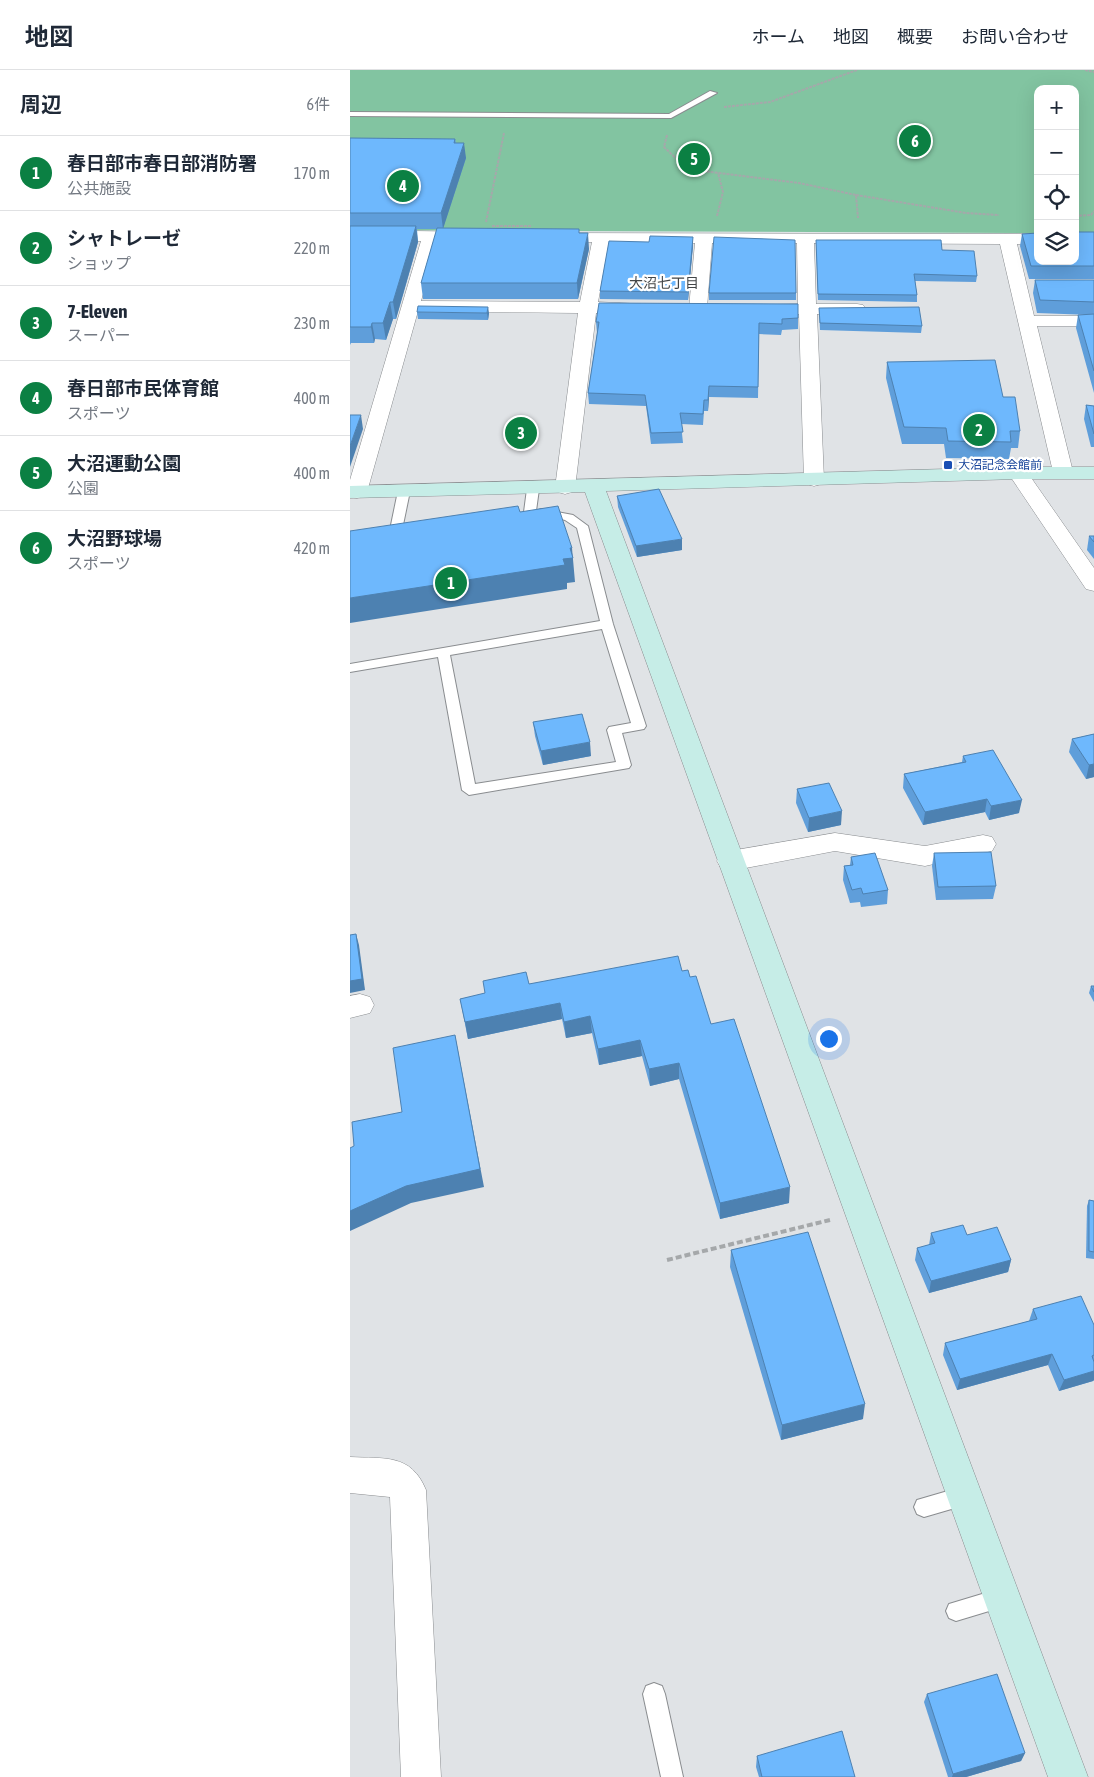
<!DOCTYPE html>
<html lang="ja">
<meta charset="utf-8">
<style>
body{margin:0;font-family:"Asap Condensed","Noto Sans JP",sans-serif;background:#f2f2f3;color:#1f2937}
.controls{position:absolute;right:15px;top:15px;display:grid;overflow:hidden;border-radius:10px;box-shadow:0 5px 20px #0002}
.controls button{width:45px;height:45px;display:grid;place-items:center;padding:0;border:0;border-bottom:1px solid #e0e1e3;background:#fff;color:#1f2937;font:25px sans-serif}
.you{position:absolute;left:478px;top:968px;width:18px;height:18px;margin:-12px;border:4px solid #fff;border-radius:50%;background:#1a73e8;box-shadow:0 0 0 8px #1a73e833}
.badge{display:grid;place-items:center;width:32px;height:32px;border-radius:50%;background:#0b8043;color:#fff;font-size:16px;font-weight:700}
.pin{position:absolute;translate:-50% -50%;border:2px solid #fff;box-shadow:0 1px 5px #0006}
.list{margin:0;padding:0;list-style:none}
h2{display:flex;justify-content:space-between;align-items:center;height:65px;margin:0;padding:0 20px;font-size:21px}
h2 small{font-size:16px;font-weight:400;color:#747a83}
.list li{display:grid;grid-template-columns:32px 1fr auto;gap:15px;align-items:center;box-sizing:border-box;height:75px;padding:0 20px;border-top:1px solid #e0e1e3}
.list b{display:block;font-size:19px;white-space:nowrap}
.list p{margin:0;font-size:16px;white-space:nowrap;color:#747a83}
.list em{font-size:16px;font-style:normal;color:#747a83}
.icon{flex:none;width:28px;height:28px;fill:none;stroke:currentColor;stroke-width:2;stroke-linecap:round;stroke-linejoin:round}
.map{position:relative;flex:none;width:744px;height:1707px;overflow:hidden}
header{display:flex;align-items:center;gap:30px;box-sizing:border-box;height:70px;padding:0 25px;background:#fff;border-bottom:1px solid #e0e1e3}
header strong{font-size:24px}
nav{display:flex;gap:28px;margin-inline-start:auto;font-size:18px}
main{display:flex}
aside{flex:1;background:#fff}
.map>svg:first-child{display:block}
</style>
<header>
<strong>地図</strong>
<nav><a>ホーム</a><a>地図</a><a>概要</a><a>お問い合わせ</a></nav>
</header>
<main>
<aside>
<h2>周辺<small>6件</small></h2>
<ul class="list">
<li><span class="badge">1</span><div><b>春日部市春日部消防署</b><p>公共施設</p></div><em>170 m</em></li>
<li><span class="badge">2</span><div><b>シャトレーゼ</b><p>ショップ</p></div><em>220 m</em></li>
<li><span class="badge">3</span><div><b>7-Eleven</b><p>スーパー</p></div><em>230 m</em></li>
<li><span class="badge">4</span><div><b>春日部市民体育館</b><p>スポーツ</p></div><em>400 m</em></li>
<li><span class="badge">5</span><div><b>大沼運動公園</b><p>公園</p></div><em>400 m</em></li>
<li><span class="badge">6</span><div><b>大沼野球場</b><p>スポーツ</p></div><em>420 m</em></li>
</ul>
</aside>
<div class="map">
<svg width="744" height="1707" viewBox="0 0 744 1707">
<rect width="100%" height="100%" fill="#e0e3e6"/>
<path fill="#82c4a1" d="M 0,0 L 744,0 L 744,164 L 725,164 L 725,19 L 688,19 L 688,163 L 0,160 Z"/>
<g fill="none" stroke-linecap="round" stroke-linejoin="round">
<g stroke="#898c8f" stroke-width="2">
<g id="lane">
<path d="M 360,21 L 367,23 L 321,48 L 0,46 L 0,42 L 319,44 Z"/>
<path d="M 183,416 L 189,419 L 186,441 L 191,439 L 223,445 L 238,456 L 263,554 L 296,656 L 294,659 L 272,663 L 281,695 L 279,698 L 119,725 L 112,720 L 88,587 L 0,602 L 0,594 L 250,551 L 227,458 L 215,450 L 186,442 L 180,445 L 176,444 L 174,442 L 177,419 ZM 252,559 L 281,653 L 259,657 L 257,660 L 266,692 L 125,714 L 100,585 Z"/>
<path d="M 54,418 L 60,421 L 53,455 L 47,458 L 41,455 L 48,421 Z"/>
<path d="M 615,1416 L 622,1419 L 625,1426 L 622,1433 L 574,1447 L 567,1444 L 564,1437 L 567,1430 Z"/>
<path d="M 652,1518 L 659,1521 L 662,1528 L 659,1535 L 606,1551 L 599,1548 L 596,1541 L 599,1534 Z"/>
<path d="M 304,1613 L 312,1616 L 315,1624 L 333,1707 L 311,1707 L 293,1624 L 296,1616 Z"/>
</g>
</g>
<g stroke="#898c8f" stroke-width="1">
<g id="street">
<path d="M 0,160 L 127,162 L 129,166 L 127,170 L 88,171 L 71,231 L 230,232 L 242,172 L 201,172 L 195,171 L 193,167 L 195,163 L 688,164 L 688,174 L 667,174 L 684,246 L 744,246 L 744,256 L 687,256 L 723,402 L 720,406 L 713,408 L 706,406 L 703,402 L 650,174 L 464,173 L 466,234 L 507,234 L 513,235 L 516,239 L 513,243 L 507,244 L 467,244 L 474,410 L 471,414 L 464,416 L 457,414 L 454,410 L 449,244 L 404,243 L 401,239 L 404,235 L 448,234 L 447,173 L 362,173 L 357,238 L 354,242 L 342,242 L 339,238 L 345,173 L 259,172 L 248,232 L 291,234 L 294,238 L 291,242 L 246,243 L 225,418 L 222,422 L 215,424 L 208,422 L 205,418 L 228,243 L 68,241 L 17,422 L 14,426 L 7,428 L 0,427 L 0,410 L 71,171 L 0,170 Z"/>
<path d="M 668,397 L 675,399 L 744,498 L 744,521 L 736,519 L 658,403 L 661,399 Z"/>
<path d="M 485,763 L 575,776 L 633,765 L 642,767 L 646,774 L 642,781 L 575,796 L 485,781 L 380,801 L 371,798 L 367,791 L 371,784 L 380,781 Z"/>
<path d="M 10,924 L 20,927 L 24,935 L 20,943 L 0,948 L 0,926 Z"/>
<path d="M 0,1387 C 34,1389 61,1383 76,1420 L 91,1707 L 51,1707 L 40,1427 L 0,1423 Z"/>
</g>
</g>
<g stroke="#898c8f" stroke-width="1">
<path id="secondary" d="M 668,397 L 744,397 L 744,409 L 668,409 L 256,421 L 738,1707 L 698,1707 L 235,422 L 0,428 L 0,416 Z"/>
</g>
<g stroke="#a5a8aa" stroke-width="2" stroke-dasharray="3 1" stroke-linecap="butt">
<path d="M 735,0 L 744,2"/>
<path d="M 374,37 L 420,32 L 507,0"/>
<path d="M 317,65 L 314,77 L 337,99 L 449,113 L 506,125 L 508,148"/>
<path d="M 506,125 L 616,143 L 649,145"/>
<path d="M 367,146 L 373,122 L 368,103"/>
<path d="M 725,146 L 741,145 L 744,141"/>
<path d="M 136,152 L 154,63"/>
<path d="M 142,156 L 181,156"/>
</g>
<path stroke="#a5a8aa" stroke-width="4" stroke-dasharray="6 3" stroke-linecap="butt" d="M 317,1190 L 480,1150"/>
<use href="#lane" fill="#fff" fill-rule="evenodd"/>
<use href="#street" fill="#fff" fill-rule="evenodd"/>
<use href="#secondary" fill="#c6ede7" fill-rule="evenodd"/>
</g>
<g fill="#5f9eda">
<path d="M 0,68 L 105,69 L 106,73 L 116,88 L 93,158 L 230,163 L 239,179 L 228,229 L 73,229 L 71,213 L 87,159 L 67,159 L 68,172 L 46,249 L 43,249 L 36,270 L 25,269 L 24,273 L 1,273 L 0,275 Z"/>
<path d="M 744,162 L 744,209 L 679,209 L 670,176 L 672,164 Z"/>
<path d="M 466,170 L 592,180 L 627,206 L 626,212 L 565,211 L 567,225 L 567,232 L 468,230 Z"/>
<path d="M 343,175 L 338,230 L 250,229 L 250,221 Z"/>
<path d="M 685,210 L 744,210 L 744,323 L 726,258 L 728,245 L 741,245 L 687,243 L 683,223 Z"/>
<rect x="359" y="223" width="87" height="7"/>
<path d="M 469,238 L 572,256 L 571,263 L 470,260 Z"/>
<path d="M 67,242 L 139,243 L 138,250 L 68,249 Z"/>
<path d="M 448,248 L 448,259 L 432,260 L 431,265 L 409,264 L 408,328 L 359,327 L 358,341 L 354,341 L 353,355 L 331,354 L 333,373 L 301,374 L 296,336 L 239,334 L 238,323 L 247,263 L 246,252 Z"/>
<path d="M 537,292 L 653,327 L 670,361 L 668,378 L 661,378 L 659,389 L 596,388 L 594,374 L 552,374 L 536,308 Z"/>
<path d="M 736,335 L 744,336 L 744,377 L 741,377 L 734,349 Z"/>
<path d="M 267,426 L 332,480 L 287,487 L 268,437 Z"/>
<path d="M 739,466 L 744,466 L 744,489 L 737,480 Z"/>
<path d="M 183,652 L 241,686 L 193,695 L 185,666 Z"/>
<path d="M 744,664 L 744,707 L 736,709 L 719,682 L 722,669 Z"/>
<path d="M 613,686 L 669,743 L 639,750 L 635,742 L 573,755 L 553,718 L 554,704 L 612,692 Z"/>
<path d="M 447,719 L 491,755 L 458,762 L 446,733 Z"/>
<path d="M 584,783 L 646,816 L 643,829 L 586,830 L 582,796 Z"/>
<path d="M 501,787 L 538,820 L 537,834 L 511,837 L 510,832 L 500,833 L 493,810 L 494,796 L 500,795 Z"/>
<path d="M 332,901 L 340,907 L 361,954 L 439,1133 L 370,1149 L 329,1009 L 300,1016 L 292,986 L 249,995 L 242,963 L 216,968 L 212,949 L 118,969 L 110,929 L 179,914 Z"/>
<path d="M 741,916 L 744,916 L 744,932 L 739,923 Z"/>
<path d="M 739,1130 L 744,1131 L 744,1189 L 736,1188 L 737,1136 Z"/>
<path d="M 581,1163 L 661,1190 L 658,1202 L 579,1223 L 565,1190 L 567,1178 L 579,1175 Z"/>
<path d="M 381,1180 L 513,1349 L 431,1370 L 380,1197 Z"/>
<path d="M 683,1239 L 744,1255 L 744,1310 L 743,1311 L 709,1321 L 698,1295 L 607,1320 L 593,1285 L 595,1273 L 679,1251 Z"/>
<path d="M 577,1624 L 675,1683 L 671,1691 L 616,1707 L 598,1707 L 574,1632 Z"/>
<path d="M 407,1686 L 505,1707 L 409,1707 L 406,1697 Z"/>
</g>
<g fill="#4d81b1">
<path d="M 114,73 L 116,88 L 93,159 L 91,143 Z"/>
<path d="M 66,156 L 68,172 L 46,249 L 43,232 Z"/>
<path d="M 238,163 L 239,179 L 228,229 L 227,213 Z"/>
<path d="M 343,167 L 343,175 L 338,230 L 338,222 Z"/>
<path d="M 40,232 L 43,249 L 36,270 L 33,253 Z"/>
<path d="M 138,237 L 139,243 L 138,250 L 137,243 Z"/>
<path d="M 22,253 L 25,269 L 24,273 L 21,257 Z"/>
<path d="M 359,316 L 359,327 L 358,341 L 358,330 Z"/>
<path d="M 11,345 L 13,359 L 0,397 L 0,376 Z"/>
<path d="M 332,469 L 332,480 L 287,487 L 286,476 Z"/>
<path d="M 220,478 L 222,478 L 225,512 L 217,513 L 217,519 L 0,553 L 0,528 L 213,489 Z"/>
<path d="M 240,672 L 241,686 L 193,695 L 191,681 Z"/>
<path d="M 744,694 L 744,707 L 736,709 L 739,695 Z"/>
<path d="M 637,729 L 635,742 L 573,755 L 575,742 Z"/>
<path d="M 672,730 L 669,743 L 639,750 L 641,736 Z"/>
<path d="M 492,741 L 491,755 L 458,762 L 459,748 Z"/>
<path d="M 6,864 L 9,875 L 15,920 L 0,923 L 0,911 Z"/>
<path d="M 210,933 L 212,949 L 118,969 L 115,952 Z"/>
<path d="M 240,946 L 242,963 L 216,968 L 214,952 Z"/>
<path d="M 105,965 L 134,1117 L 61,1133 L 0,1161 L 0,1141 Z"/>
<path d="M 290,970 L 292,986 L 249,995 L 248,979 Z"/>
<path d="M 329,993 L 329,1009 L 300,1016 L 299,999 Z"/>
<path d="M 440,1117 L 439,1133 L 370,1149 L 370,1133 Z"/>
<path d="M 661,1190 L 658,1202 L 579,1223 L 581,1211 Z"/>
<path d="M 702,1284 L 698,1295 L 607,1320 L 610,1309 Z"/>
<path d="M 744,1301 L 744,1310 L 743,1311 L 709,1321 L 714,1310 Z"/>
<path d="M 515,1334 L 513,1349 L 431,1370 L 432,1355 Z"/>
<path d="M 675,1683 L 671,1691 L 616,1707 L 602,1707 L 603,1704 Z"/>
</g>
<g fill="#6eb8fd" stroke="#4d81b1">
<path d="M 0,68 L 105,69 L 104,73 L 114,73 L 91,143 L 0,143 Z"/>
<path d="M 0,156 L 66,156 L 43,232 L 40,232 L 33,253 L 22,253 L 21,257 L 0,257 Z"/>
<path d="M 87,158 L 229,159 L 229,163 L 238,163 L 227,213 L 71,213 Z"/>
<path d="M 725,162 L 744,162 L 744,196 L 681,196 L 672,164 L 688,163 L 688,191 L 725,191 Z"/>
<path d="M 300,166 L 343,167 L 338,222 L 250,221 L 259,171 L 299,172 Z"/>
<path d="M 364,167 L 445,170 L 446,223 L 359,223 Z"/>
<path d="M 466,170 L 591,170 L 592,180 L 624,181 L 627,206 L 564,204 L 567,225 L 468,224 Z"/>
<path d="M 685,210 L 744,210 L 744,232 L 690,230 Z"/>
<path d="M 249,233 L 448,234 L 448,248 L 432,249 L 432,254 L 409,253 L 408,317 L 359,316 L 358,330 L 354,330 L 353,344 L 330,343 L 333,362 L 301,363 L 295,325 L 238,323 L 249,252 L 246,252 Z"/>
<path d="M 68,236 L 138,237 L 137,243 L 67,242 Z"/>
<path d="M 569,237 L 572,256 L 470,253 L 469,238 Z"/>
<path d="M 744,244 L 744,301 L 728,245 Z"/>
<path d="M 645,290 L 653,327 L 665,327 L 670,361 L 660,361 L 661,372 L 598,371 L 596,358 L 554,357 L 537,292 Z"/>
<path d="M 736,335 L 744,336 L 744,364 Z"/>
<path d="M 0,345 L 11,345 L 0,376 Z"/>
<path d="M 309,419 L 332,469 L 286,476 L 267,426 Z"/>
<path d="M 168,436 L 170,442 L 208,436 L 222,478 L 220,478 L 223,488 L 213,489 L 215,495 L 0,528 L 0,461 Z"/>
<path d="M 739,466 L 744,466 L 744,472 Z"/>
<path d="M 232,644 L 240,672 L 191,681 L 183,652 Z"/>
<path d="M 744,664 L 744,694 L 739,695 L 722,669 Z"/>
<path d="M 643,680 L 672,730 L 641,736 L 637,729 L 575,742 L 554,704 L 616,692 L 613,686 Z"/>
<path d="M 479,713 L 492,741 L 459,748 L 447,719 Z"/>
<path d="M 641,782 L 646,816 L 588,817 L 584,783 Z"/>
<path d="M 525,783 L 538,820 L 513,824 L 511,818 L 502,820 L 494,796 L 503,795 L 501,787 Z"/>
<path d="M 6,864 L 12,909 L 0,911 L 0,865 Z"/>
<path d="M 328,886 L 332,901 L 338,900 L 340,907 L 346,906 L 361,954 L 384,949 L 440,1117 L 370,1133 L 329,993 L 299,999 L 290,970 L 248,979 L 240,946 L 214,952 L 210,933 L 115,952 L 110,929 L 135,923 L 133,911 L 176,902 L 179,914 Z"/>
<path d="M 741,916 L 744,916 L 744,922 Z"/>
<path d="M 105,965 L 130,1099 L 56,1116 L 0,1141 L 0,1078 L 4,1076 L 2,1052 L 52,1042 L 43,978 Z"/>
<path d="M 739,1130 L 744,1131 L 744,1182 L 739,1181 Z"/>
<path d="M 613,1155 L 617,1165 L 647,1157 L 661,1190 L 581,1211 L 567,1178 L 585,1173 L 581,1163 Z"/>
<path d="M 458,1162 L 515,1334 L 432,1355 L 381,1180 Z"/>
<path d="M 731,1226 L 744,1255 L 744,1285 L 742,1286 L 744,1292 L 744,1301 L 714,1310 L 702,1284 L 610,1309 L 595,1273 L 687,1249 L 683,1239 Z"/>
<path d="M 647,1604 L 675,1683 L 603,1704 L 577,1624 Z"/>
<path d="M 492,1661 L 505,1707 L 412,1707 L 407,1686 Z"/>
</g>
<rect fill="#1a4fb4" stroke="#fff" stroke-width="2" x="593" y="390" width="10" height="10" rx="2.5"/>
<g text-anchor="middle" stroke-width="4.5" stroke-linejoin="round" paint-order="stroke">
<g font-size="12" fill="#164399" stroke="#fff" text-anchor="start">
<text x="608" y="399">大沼記念会館前</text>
</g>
<g font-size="14" fill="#434648" stroke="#fff">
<text x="314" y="218">大沼七丁目</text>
</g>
</g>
</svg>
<div class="controls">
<button>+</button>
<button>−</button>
<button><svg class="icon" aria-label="locate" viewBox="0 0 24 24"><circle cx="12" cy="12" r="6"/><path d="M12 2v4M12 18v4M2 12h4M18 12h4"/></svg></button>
<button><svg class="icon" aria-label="layers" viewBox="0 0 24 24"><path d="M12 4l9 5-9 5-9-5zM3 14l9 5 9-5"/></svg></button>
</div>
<div class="you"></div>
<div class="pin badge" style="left:101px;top:513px">1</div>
<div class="pin badge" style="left:629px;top:360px">2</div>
<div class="pin badge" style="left:171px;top:363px">3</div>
<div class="pin badge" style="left:53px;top:116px">4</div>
<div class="pin badge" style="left:344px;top:89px">5</div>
<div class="pin badge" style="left:565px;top:71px">6</div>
</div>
</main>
